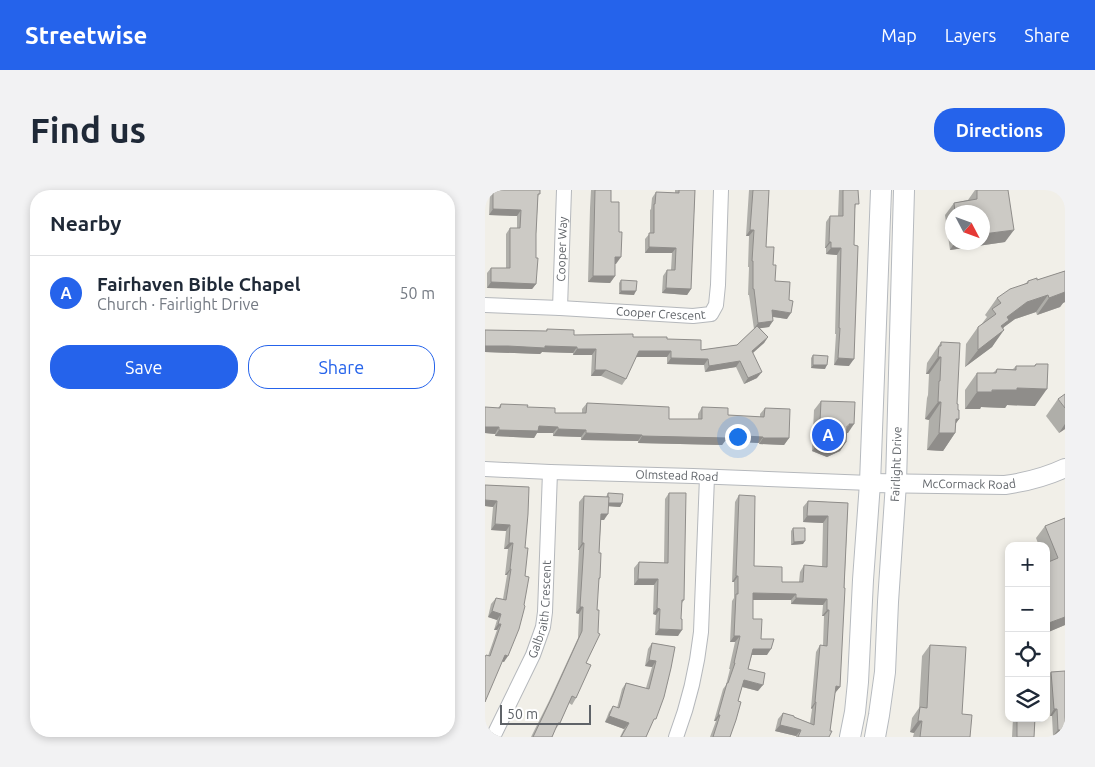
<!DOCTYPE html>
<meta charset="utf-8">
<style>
body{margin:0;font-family:Ubuntu,sans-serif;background:#f2f2f3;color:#1f2937}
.controls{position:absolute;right:15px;bottom:15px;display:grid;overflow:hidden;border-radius:10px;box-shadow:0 2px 8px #0003}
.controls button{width:45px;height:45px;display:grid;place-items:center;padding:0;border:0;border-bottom:1px solid #e0e1e3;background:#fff;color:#1f2937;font:25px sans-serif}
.compass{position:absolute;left:460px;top:15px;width:45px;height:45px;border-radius:50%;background:#fff;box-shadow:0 2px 8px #0003;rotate:131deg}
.scale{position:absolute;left:15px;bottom:12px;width:91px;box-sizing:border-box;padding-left:5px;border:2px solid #5f6368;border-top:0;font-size:14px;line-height:18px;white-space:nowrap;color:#5f6368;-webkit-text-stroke:4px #fff;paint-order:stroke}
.you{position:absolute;left:252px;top:246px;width:18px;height:18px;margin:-12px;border:4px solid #fff;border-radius:50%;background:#1a73e8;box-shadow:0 0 0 8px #1a73e833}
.badge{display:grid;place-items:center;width:32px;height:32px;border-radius:50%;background:#2563eb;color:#fff;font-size:16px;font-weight:700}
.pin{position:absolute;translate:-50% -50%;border:2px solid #fff;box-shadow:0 1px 5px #0006}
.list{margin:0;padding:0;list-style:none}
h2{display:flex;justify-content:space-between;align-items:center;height:65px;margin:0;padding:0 20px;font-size:21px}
h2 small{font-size:16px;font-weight:400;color:#747a83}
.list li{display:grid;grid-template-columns:32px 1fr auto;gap:15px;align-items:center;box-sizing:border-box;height:75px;padding:0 20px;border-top:1px solid #e0e1e3}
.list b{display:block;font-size:19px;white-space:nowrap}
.list p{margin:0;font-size:16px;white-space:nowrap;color:#747a83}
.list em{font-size:16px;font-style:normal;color:#747a83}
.actions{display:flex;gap:10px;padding:15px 20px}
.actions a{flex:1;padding:11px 0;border:1px solid #2563eb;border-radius:20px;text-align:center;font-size:18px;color:#2563eb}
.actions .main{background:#2563eb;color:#fff}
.icon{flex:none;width:28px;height:28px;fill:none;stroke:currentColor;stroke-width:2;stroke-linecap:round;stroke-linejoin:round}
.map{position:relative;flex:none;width:580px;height:547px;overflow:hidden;border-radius:20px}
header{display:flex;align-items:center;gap:30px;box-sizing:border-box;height:70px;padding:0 25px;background:#2563eb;color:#fff}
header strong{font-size:24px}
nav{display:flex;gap:28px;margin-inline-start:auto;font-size:18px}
.intro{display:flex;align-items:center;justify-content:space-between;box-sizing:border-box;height:120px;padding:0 30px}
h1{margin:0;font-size:35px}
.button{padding:12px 22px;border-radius:20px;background:#2563eb;color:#fff;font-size:18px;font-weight:700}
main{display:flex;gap:30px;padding:0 30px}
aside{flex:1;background:#fff;border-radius:20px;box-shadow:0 2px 8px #0003}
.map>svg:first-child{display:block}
</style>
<header>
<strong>Streetwise</strong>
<nav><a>Map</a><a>Layers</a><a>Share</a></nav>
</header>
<div class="intro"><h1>Find us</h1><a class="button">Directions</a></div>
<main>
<aside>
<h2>Nearby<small></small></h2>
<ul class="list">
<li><span class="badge">A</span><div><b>Fairhaven Bible Chapel</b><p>Church · Fairlight Drive</p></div><em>50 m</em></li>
</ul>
<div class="actions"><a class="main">Save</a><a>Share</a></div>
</aside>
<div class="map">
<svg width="580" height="547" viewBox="0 0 580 547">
<rect width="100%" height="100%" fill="#f1efe8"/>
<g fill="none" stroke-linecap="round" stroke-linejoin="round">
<g stroke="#b5b8bc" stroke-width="16">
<g id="minor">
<path id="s1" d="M 0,115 L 75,118 L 208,126 L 226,124 L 231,115 L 233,95 L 236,0"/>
<path id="s2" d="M 75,118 L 79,0"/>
<path id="s3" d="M 0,279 L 65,282 L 208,286 L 385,293"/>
<path id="s4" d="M 8,547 L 48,465 L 58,437 L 60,422 L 65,282"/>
<path d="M 191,547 C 204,513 212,478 216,442 L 222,287"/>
</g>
</g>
<g stroke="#b5b8bc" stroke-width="20">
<g id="tertiary">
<path id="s5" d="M 385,293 L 520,295 C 541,292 561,287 580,278"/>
</g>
</g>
<g stroke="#b6babf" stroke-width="22">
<g id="secondary">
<path d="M 365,547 L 370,522 L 373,492 L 378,390 L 385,293 L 396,0"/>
<path id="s6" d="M 390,547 L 394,525 L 400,482 L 403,412 L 411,293 L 419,0"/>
</g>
</g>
<use href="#minor" stroke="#fff" stroke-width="14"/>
<use href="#tertiary" stroke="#fff" stroke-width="18"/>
<use href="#secondary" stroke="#fff" stroke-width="20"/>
</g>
<g fill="#afaea9" fill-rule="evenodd">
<path d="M 7,0 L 55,0 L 53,7 L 51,44 L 51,94 L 47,99 L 2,98 L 2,83 L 6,78 L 21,78 L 21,44 L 25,38 L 32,38 L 32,26 L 4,25 L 5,3 Z"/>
<path d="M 106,0 L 126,0 L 126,12 L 131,74 L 130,74 L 130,86 L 125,93 L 103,92 L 105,18 Z"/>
<path d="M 190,0 L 210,0 L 206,99 L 202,105 L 177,103 L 178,86 L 182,80 L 186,80 L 187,63 L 160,63 L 160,49 L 165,43 L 165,20 L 166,19 L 167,8 L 171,2 L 190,3 Z"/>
<path d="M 264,0 L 284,0 L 281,57 L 288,75 L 290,91 L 302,129 L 288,127 L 284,137 L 275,138 L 283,147 L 279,153 L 268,163 L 272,188 L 259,194 L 251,177 L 220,182 L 219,175 L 182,174 L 182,167 L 151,167 L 141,189 L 137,195 L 116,186 L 106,186 L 107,165 L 88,165 L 88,163 L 57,162 L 55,164 L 0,162 L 0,140 L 61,141 L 62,139 L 89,145 L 148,147 L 182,149 L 216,160 L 252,155 L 269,139 L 264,105 L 263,105 L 264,77 L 263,77 L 264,46 L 261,46 Z"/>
<path d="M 354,0 L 373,0 L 370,19 L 364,176 L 349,175 L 351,144 L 350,144 L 352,65 L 341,64 L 341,58 L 340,58 L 341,32 L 345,26 L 353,26 Z"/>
<path d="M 490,0 L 523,0 L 520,52 L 465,60 L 460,25 L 469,13 L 483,10 ZM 468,22 L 498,22 L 498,52 L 468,52 Z"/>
<path d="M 580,81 L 580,112 L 578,113 L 575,117 L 552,125 L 551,122 L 530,129 L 519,137 L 507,157 L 480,177 L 481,154 L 493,137 L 496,135 L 502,127 L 500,125 L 512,108 L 541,93 L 543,91 L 552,90 Z"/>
<path d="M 136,90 L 149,105 L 134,104 L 134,93 Z"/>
<path d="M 456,152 L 473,220 L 474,229 L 471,233 L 470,243 L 458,261 L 442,260 L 444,230 L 440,229 L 442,208 L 443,205 L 444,184 L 441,184 L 442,173 Z"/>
<path d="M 328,165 L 340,179 L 326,178 L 326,168 Z"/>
<path d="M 551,174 L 550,216 L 522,215 L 520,218 L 496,217 L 495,219 L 480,219 L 480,200 L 492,183 L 508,183 L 512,179 L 528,179 L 531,176 L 549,176 Z"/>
<path d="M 580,204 L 580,239 L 574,243 L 561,226 L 573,209 Z"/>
<path d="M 336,211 L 363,243 L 362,243 L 361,252 L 355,261 L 342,267 L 327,261 L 329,220 Z"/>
<path d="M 102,213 L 184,229 L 213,229 L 213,224 L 217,217 L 243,225 L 275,227 L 275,224 L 280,218 L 304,248 L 299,255 L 274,254 L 274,253 L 240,251 L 237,255 L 153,253 L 153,251 L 96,250 L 96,247 L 68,246 L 68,243 L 52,243 L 49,248 L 10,246 L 10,244 L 0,243 L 0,217 L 13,218 L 16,214 L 42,217 L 70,223 L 97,223 L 97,219 Z"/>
<path d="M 0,295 L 44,297 L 19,472 L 3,466 L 12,440 L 9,440 L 12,430 L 3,427 L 6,414 L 11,408 L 18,409 L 22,385 L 20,385 L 23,359 L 19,359 L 21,341 L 6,340 L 8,317 L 0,316 Z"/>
<path d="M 123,303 L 137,313 L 135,317 L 123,316 L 119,330 L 116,330 L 114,363 L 115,388 L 114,390 L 101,473 L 91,508 L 87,515 L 84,513 L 75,533 L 70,540 L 67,547 L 46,547 L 64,511 L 93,448 L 94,424 L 91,423 L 94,360 L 93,360 L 94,312 L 99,306 L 121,307 Z"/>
<path d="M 184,303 L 199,410 L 197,413 L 193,446 L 170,445 L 171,425 L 168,424 L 169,395 L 149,395 L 149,378 L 154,372 L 179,373 L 180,309 Z"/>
<path d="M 254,305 L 269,376 L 297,392 L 314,392 L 315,382 L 319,375 L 337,377 L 338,333 L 318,332 L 318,317 L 323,311 L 363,313 L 355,497 L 350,503 L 344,547 L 311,547 L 311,546 L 290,541 L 293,529 L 298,523 L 325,533 L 327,519 L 326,518 L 331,462 L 335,455 L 338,456 L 339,426 L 337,426 L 338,415 L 306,414 L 306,410 L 268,410 L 268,429 L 276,449 L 282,465 L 267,465 L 263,479 L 273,501 L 257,497 L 253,511 L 245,547 L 225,547 L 231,531 L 229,531 L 238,499 L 241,495 L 245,479 L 244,479 L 250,452 L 245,452 L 247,411 L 249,408 L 249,392 L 247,392 L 250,312 Z"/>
<path d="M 580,328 L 580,435 L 561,443 L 561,356 L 554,356 L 551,348 L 560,336 Z"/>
<path d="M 308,338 L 318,354 L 306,355 L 306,341 Z"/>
<path d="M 167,453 L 190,457 L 166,535 L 161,547 L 135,547 L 139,539 L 120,532 L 124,522 L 128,516 L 132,518 L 137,499 L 141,493 L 161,498 L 167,477 L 160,476 L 163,459 Z"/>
<path d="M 445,455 L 477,524 L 485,547 L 428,547 L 429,543 L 425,542 L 427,528 L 434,518 L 437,466 Z"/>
<path d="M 566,482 L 580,547 L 568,546 L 567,526 L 565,526 L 562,488 Z"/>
<path d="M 528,528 L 550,528 L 549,547 L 527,547 Z"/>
</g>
<g fill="#8f8d8a">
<path d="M 8,19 L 36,20 L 32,26 L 4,25 Z"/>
<path d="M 265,40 L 269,40 L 264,46 L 261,46 Z"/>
<path d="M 529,40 L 520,52 L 465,60 L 470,52 L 498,52 L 498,44 Z"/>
<path d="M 344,52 L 346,52 L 341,58 L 340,58 Z"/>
<path d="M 164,57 L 191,58 L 187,63 L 160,63 Z"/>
<path d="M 346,58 L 356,58 L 352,65 L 341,64 Z"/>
<path d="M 130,67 L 136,67 L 131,74 L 126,74 Z"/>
<path d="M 108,86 L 130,86 L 125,93 L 103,92 Z"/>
<path d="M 6,92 L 51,94 L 47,99 L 2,98 Z"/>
<path d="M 181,98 L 206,99 L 202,105 L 177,103 Z"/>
<path d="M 136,101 L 151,101 L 149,105 L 134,104 Z"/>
<path d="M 580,102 L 580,112 L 578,113 L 575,117 L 552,125 L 564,108 Z"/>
<path d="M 563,105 L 551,122 L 530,129 L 519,137 L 515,143 L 519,140 L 507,157 L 480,177 L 493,160 L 522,127 L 542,112 Z"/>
<path d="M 287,120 L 306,123 L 302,129 L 283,126 Z"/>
<path d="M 288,131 L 284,137 L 269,139 L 273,133 Z"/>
<path d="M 283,147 L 279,153 L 263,167 L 267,161 Z"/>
<path d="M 0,156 L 60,156 L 92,157 L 88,163 L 57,162 L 55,164 L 0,162 Z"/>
<path d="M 92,159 L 111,159 L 107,165 L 88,165 Z"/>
<path d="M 154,161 L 186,161 L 182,167 L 150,167 Z"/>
<path d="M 453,167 L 456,167 L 444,184 L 441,184 Z"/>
<path d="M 186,168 L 223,169 L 219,175 L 182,174 Z"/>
<path d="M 353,168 L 369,169 L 364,176 L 349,175 Z"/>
<path d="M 255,171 L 251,177 L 220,182 L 224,176 Z"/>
<path d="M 328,175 L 342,175 L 340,179 L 326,178 Z"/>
<path d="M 110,180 L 121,180 L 116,186 L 106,186 Z"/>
<path d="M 277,182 L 272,188 L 259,194 L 263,188 Z"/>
<path d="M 532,198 L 562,199 L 550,216 L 522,215 L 520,218 L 496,217 L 495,219 L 480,219 L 492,202 Z"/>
<path d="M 453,212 L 456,212 L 444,230 L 440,229 Z"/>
<path d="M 471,229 L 474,229 L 464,243 L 470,243 L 458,261 L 442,260 L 454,243 Z"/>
<path d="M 364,234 L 369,234 L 363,243 L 359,243 Z"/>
<path d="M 580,234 L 580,239 L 574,243 Z"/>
<path d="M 54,236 L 73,237 L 68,243 L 52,243 L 49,248 L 10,246 L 14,240 Z"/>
<path d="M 0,237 L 14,237 L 10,244 L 0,243 Z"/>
<path d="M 73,239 L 101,240 L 96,247 L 68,246 Z"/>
<path d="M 101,243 L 157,245 L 153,251 L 96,250 Z"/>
<path d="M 242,245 L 278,247 L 274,253 L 240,251 L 237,255 L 153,253 L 157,246 Z"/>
<path d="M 278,248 L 304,248 L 299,255 L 274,254 Z"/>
<path d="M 334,252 L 361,252 L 355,261 L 342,267 L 327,261 Z"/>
<path d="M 0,310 L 12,311 L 8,317 L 0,316 Z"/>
<path d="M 123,313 L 137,313 L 135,317 L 121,316 Z"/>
<path d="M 116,324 L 123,324 L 119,330 L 112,330 Z"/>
<path d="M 322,326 L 343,326 L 338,333 L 318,332 Z"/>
<path d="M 10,334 L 25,335 L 21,341 L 6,340 Z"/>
<path d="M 320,351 L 318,354 L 306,355 L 309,352 Z"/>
<path d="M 24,353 L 28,353 L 23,359 L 19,359 Z"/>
<path d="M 97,353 L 99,353 L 94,360 L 93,360 Z"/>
<path d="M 25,379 L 26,379 L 22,385 L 20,385 Z"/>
<path d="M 251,386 L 253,386 L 249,392 L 247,392 Z"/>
<path d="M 153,389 L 173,389 L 169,395 L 149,395 Z"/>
<path d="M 268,403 L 311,404 L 306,410 L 264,410 Z"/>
<path d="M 311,408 L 342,409 L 338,415 L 306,414 Z"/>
<path d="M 95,417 L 98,417 L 94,424 L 91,423 Z"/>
<path d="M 172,418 L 175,419 L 171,425 L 168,424 Z"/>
<path d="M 342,420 L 344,420 L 339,426 L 337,426 Z"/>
<path d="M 7,421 L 16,424 L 12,430 L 3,427 Z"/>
<path d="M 580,427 L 580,435 L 561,443 L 561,434 Z"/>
<path d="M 13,434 L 16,434 L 12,440 L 9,440 Z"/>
<path d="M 174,439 L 197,440 L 193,446 L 170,445 Z"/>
<path d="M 249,446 L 255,446 L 250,452 L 245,452 Z"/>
<path d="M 268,459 L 286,459 L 282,465 L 264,465 Z"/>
<path d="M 20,465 L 23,466 L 19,472 L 16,471 Z"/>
<path d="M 164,470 L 171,471 L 167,477 L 160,476 Z"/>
<path d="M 259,490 L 278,495 L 273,501 L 254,496 Z"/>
<path d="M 351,496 L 355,497 L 350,503 L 346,502 Z"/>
<path d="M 330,512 L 331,512 L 327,519 L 326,518 Z"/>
<path d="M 569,519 L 572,519 L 567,526 L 565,526 Z"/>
<path d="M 233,525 L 235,525 L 231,531 L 229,531 Z"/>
<path d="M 124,526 L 144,533 L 139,539 L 120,532 Z"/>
<path d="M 433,531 L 437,531 L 429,543 L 425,542 Z"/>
<path d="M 295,535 L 316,540 L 311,546 L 290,541 Z"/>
<path d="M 573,540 L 575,540 L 570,546 L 568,546 Z"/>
</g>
<g fill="#cccac5" stroke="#8f8d8a">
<path d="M 8,0 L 55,0 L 55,4 L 53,4 L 51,44 L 51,68 L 53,68 L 51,94 L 6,92 L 6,78 L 25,78 L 25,38 L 35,38 L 36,20 L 8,19 Z"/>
<path d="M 110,0 L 126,0 L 126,12 L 134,12 L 134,42 L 137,42 L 136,67 L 130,67 L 130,86 L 108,86 Z"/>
<path d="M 194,0 L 210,0 L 206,99 L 181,98 L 182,80 L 190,80 L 191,58 L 164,57 L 164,43 L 169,43 L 169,14 L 170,14 L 171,2 L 194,3 Z"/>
<path d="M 268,0 L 284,0 L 281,57 L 289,57 L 288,75 L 291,75 L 290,91 L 305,92 L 304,110 L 308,111 L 306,123 L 287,120 L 288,131 L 273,133 L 269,99 L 268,99 L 268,71 L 267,71 L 269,40 L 265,40 Z"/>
<path d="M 358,0 L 373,0 L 374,14 L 370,14 L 369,55 L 373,56 L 369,169 L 353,168 L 355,138 L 354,138 L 356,58 L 346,58 L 346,52 L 344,52 L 345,26 L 358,26 Z"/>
<path d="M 492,0 L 523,0 L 529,40 L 498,44 L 498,22 L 470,22 L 469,13 L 492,9 Z"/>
<path d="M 580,81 L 580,102 L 564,108 L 563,105 L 542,112 L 522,127 L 524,130 L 516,136 L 519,140 L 493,160 L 493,137 L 511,124 L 507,119 L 516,113 L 512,108 L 525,99 L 543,93 L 543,91 L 552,88 L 552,90 Z"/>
<path d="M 136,90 L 152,91 L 151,101 L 136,101 Z"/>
<path d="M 272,136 L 283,147 L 267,161 L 277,182 L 263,188 L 255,171 L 224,176 L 223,169 L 186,168 L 186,161 L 154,161 L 141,189 L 121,180 L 110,180 L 111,159 L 92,159 L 92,157 L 60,156 L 60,158 L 23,156 L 0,156 L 0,140 L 62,141 L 62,139 L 89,140 L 89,145 L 148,144 L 148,147 L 182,147 L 182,149 L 216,150 L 216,160 L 252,155 Z"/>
<path d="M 456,152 L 475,153 L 472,214 L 473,214 L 473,220 L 474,220 L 474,229 L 471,229 L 470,243 L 454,243 L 456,212 L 453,212 L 454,191 L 455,191 L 456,167 L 453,167 L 454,156 L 456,156 Z"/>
<path d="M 328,165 L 343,166 L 342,175 L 328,175 Z"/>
<path d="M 551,174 L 563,174 L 562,199 L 532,198 L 532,200 L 507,200 L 507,202 L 492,202 L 492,183 L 511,183 L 512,179 L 531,180 L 531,176 L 550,176 Z"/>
<path d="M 580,204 L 580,218 L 573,209 Z"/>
<path d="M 336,211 L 370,212 L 369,234 L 364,234 L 364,236 L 362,236 L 361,252 L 348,258 L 334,252 Z"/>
<path d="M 102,213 L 184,217 L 184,229 L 217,229 L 217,217 L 243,218 L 243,225 L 279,227 L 280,218 L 305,219 L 304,248 L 278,248 L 278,247 L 242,245 L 242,248 L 157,246 L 157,245 L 101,243 L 101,240 L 73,239 L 73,237 L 54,236 L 53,241 L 14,240 L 14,237 L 0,237 L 0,217 L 15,218 L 16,214 L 43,215 L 42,217 L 70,218 L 70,223 L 101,223 Z"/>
<path d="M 0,295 L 44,297 L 43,324 L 40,358 L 43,358 L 40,386 L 44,387 L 39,415 L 40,416 L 34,439 L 23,466 L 20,465 L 0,512 L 0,467 L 1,465 L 5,466 L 16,434 L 13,434 L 16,424 L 7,421 L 11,408 L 21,410 L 26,379 L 25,379 L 28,353 L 24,353 L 25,335 L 10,334 L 12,311 L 0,310 Z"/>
<path d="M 123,303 L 138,304 L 137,313 L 123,313 Z"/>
<path d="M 184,303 L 201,303 L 199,410 L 197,410 L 196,429 L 197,429 L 197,440 L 174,439 L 175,419 L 172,418 L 173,389 L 153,389 L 154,372 L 183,373 Z"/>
<path d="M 254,305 L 270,306 L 269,376 L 297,377 L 297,392 L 318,392 L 319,375 L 342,377 L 343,326 L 322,326 L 323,311 L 363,313 L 359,398 L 360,398 L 355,497 L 351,496 L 345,541 L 347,541 L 344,547 L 313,547 L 316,540 L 295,535 L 298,523 L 309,526 L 309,527 L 329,535 L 331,512 L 330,512 L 335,455 L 342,456 L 344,420 L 342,420 L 342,409 L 311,408 L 311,404 L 268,403 L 268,429 L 277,429 L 276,449 L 289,449 L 286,459 L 268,459 L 263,479 L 280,483 L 278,495 L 259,490 L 253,511 L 256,512 L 251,530 L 245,547 L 228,547 L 235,525 L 233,525 L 242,493 L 243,493 L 250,473 L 249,473 L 255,446 L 249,446 L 251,404 L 253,404 L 253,386 L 251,386 Z"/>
<path d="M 99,306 L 124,307 L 123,324 L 116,324 L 114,363 L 116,363 L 115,388 L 114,388 L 112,420 L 114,420 L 113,443 L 115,444 L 101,473 L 106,475 L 91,508 L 87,506 L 75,533 L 73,533 L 67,547 L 48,547 L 68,505 L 97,441 L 98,417 L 95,417 L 99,353 L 97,353 Z"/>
<path d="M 580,328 L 580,427 L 561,434 L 561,373 L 573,368 L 560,336 Z"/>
<path d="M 308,338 L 320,338 L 320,351 L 309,352 Z"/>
<path d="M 167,453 L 190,457 L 186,478 L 179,507 L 171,529 L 169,529 L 161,547 L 136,547 L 144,533 L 124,526 L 128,516 L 134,518 L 141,493 L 164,499 L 171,471 L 164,470 Z"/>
<path d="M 445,455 L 481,457 L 477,524 L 487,525 L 485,547 L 435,547 L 437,531 L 433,531 L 435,517 L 442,518 Z"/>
<path d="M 580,481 L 580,547 L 575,547 L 575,540 L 573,540 L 572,519 L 569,519 L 566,482 Z"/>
<path d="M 532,528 L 550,528 L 549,547 L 532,547 Z"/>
</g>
<g text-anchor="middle" stroke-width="4" stroke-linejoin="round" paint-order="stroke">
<g font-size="12" fill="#5f6368" stroke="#fff">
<text dy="4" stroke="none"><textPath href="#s2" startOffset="59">Cooper Way</textPath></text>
<text dy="4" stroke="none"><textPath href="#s1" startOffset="176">Cooper Crescent</textPath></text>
<text dy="4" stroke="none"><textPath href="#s6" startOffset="274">Fairlight Drive</textPath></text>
<text dy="4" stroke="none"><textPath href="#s3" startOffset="192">Olmstead Road</textPath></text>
<text dy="4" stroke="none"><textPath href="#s5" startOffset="99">McCormack Road</textPath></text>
<text dy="4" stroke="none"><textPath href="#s4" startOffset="138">Galbraith Crescent</textPath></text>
</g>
</g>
</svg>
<div class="controls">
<button>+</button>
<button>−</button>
<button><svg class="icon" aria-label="locate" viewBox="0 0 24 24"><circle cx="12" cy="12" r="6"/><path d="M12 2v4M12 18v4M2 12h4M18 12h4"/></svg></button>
<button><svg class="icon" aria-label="layers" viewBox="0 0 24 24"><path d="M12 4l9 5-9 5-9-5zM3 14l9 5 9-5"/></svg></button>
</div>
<svg class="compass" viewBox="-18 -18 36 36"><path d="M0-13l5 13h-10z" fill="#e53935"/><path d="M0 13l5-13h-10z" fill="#747a83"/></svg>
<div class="scale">50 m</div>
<div class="you"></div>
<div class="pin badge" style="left:343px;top:245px">A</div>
</div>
</main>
